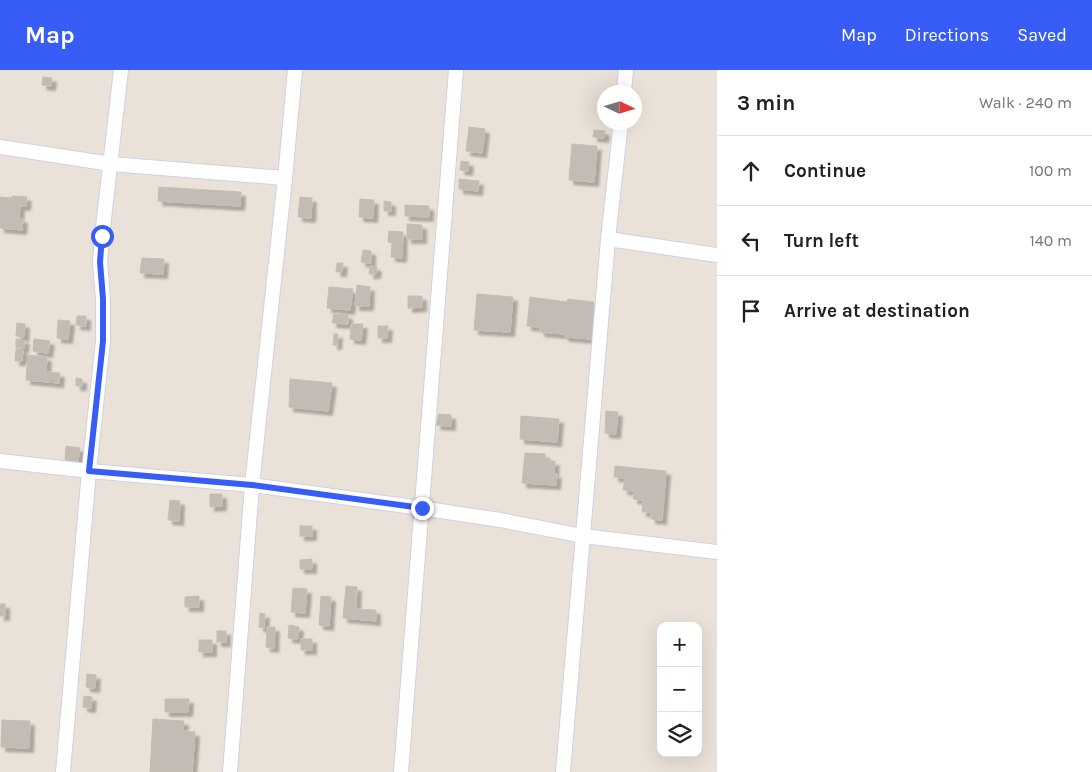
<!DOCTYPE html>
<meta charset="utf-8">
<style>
body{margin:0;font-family:Karla,sans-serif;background:#f2f2f2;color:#202124}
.controls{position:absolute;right:15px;bottom:15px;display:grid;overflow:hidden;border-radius:10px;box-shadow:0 5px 20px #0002}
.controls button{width:45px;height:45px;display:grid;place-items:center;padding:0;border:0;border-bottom:1px solid #e0e0e0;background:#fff;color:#202124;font:25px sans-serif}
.compass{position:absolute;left:597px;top:15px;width:45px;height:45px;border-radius:50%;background:#fff;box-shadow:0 5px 20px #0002;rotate:94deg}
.stop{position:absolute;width:15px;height:15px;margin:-11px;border:4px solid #385df7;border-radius:50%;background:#fff}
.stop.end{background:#385df7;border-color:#fff;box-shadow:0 1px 5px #0008}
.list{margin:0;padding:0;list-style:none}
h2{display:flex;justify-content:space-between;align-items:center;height:65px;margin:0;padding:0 20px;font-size:21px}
h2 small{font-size:16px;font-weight:400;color:#757577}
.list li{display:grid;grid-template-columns:32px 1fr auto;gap:15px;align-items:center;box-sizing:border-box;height:70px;padding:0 20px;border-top:1px solid #e0e0e0}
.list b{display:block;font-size:19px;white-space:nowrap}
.list em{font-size:16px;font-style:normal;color:#757577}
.icon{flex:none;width:28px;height:28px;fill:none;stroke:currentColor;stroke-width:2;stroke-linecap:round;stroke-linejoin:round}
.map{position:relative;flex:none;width:717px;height:702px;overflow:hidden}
header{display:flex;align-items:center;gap:30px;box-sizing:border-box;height:70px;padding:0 25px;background:#385df7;color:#fff}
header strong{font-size:24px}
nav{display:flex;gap:28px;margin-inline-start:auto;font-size:18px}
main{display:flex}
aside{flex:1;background:#fff}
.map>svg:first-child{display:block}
</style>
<header>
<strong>Map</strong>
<nav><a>Map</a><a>Directions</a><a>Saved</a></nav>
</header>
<main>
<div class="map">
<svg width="717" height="702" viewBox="0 0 717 702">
<defs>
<filter id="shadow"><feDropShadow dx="4.5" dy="4.5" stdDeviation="1" flood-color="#0004"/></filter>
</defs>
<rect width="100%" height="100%" fill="#eae2d8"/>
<g fill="#c2bcb5" stroke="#c5beb3" filter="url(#shadow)">
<path d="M 43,7 L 52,8 L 51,16 L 42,15 Z"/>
<path d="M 469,57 L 485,59 L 482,83 L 466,81 Z"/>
<path d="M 594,60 L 605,61 L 604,68 L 593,67 Z"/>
<path d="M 572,74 L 597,76 L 594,112 L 569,110 Z"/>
<path d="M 461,91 L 469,92 L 468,101 L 460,100 Z"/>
<path d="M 459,109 L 479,111 L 478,121 L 459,119 Z"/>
<path d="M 159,117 L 241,122 L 240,136 L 158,131 Z"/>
<path d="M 12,126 L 27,127 L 26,136 L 20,136 L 19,148 L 23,149 L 22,160 L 0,158 L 0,127 L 12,128 Z"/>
<path d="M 300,127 L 312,128 L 311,148 L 298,147 Z"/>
<path d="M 360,129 L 374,130 L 373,148 L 359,147 Z"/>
<path d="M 384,131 L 391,132 L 391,141 L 384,141 Z"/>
<path d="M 405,135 L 429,136 L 429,147 L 405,146 Z"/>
<path d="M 407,154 L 422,155 L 422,169 L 407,169 Z"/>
<path d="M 389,161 L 403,162 L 402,188 L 391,187 L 392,173 L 388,172 Z"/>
<path d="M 363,180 L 371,181 L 371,193 L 361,192 Z"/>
<path d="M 142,188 L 164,189 L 163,204 L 140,203 Z"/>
<path d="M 337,193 L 343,193 L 342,202 L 336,202 Z"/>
<path d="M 370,196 L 377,197 L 376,204 L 369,204 Z"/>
<path d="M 357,215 L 370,217 L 369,236 L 355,236 Z"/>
<path d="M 329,217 L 353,219 L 350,240 L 327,238 Z"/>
<path d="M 477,224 L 513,227 L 510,262 L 474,260 Z"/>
<path d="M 408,226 L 422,226 L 422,237 L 408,238 Z"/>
<path d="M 530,227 L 567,232 L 568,229 L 594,232 L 591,269 L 565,267 L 564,264 L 540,262 L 540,257 L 527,256 Z"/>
<path d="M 334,244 L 348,245 L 348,254 L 332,253 Z"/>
<path d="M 77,246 L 86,246 L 86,256 L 76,255 Z"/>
<path d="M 58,250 L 70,251 L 68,269 L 57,268 Z"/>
<path d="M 17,253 L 25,254 L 24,267 L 16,266 Z"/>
<path d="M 351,254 L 363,254 L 361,270 L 350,269 Z"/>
<path d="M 378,256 L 388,256 L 387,268 L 378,268 Z"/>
<path d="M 334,264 L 338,264 L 337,275 L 333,275 Z"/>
<path d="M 16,269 L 25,270 L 24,278 L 16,278 Z"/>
<path d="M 34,269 L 50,271 L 48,283 L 33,281 Z"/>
<path d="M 16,279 L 23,280 L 22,291 L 15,291 Z"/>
<path d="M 28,285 L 47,287 L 46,302 L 60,303 L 59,313 L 26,310 Z"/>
<path d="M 76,308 L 82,309 L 82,316 L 76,316 Z"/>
<path d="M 290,309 L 332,313 L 328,341 L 289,337 Z"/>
<path d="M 606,341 L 618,342 L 616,364 L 605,363 Z"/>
<path d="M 439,344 L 451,345 L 451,356 L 436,355 Z"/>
<path d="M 521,346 L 559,349 L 557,372 L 520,369 Z"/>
<path d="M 66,376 L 80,378 L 78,391 L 65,390 Z"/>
<path d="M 525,383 L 545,384 L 546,391 L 555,391 L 554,404 L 557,404 L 556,415 L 522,413 Z"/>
<path d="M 615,396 L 666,401 L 662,450 L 651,449 L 651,442 L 642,442 L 643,430 L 633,429 L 634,421 L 623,420 L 625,408 L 614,407 Z"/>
<path d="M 210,424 L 222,424 L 222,436 L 210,437 Z"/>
<path d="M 170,430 L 180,431 L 179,451 L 168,450 Z"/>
<rect x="300" y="456" width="12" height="10"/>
<path d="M 312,489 L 312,499 L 300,499 L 300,490 Z"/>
<path d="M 346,516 L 357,517 L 356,539 L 376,540 L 376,551 L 343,548 Z"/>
<path d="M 293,518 L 307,519 L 305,543 L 291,542 Z"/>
<path d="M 199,526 L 199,537 L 185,537 L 185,527 Z"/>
<path d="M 321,526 L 331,527 L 329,556 L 319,555 Z"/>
<rect x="0" y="534" width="5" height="12"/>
<path d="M 260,543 L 265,544 L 264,558 L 259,557 Z"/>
<path d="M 289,555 L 299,557 L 298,569 L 288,568 Z"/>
<path d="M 267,557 L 275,557 L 274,578 L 266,577 Z"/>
<rect x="217" y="561" width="9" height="11"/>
<rect x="301" y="569" width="11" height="11"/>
<rect x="199" y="570" width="13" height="12"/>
<path d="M 87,604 L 96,605 L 95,618 L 86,617 Z"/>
<path d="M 84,626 L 92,627 L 91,638 L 83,637 Z"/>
<path d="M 165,629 L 189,629 L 188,642 L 165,642 Z"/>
<path d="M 153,649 L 184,651 L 183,661 L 195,662 L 192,702 L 150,702 Z"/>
<path d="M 2,650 L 30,651 L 29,678 L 1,677 Z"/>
</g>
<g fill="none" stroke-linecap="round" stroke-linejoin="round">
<g stroke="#ced2e0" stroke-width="16">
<g id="minor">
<path d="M 624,22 L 626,0"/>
<path d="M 0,77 L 111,94 L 285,108"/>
<path d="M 608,169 L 717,185"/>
<path d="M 0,391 L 89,401 L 252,415 L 421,438 L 500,450 L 583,466 L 717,482"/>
<path d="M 63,702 L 89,401 L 103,271 L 103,229 L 100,192 L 102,166 L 121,0"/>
<path d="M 230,702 L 252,415 L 285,108 L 295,0"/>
<path d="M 401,702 L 456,0"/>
<path d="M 563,702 L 608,169 L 621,52"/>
</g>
</g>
<use href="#minor" stroke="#fff" stroke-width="14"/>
</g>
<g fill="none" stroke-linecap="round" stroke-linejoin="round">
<path stroke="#385df7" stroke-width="6" d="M 102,166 L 100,192 L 103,229 L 103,271 L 89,401 L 252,415 L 422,438"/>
</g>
</svg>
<div class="controls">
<button>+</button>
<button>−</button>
<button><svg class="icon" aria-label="layers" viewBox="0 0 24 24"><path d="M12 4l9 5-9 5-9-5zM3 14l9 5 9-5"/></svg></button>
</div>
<svg class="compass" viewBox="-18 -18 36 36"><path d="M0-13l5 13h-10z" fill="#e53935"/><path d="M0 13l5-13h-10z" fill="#757577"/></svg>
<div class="stop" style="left:102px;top:166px"></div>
<div class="stop end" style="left:422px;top:438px"></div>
</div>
<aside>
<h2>3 min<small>Walk · 240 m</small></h2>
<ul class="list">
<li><svg class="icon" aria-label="ahead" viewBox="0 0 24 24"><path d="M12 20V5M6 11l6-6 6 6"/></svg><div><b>Continue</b></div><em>100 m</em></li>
<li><svg class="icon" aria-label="left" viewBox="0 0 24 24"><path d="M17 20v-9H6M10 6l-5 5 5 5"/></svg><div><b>Turn left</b></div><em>140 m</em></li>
<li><svg class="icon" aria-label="arrive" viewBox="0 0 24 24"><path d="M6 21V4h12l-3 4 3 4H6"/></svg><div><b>Arrive at destination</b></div></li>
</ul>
</aside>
</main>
